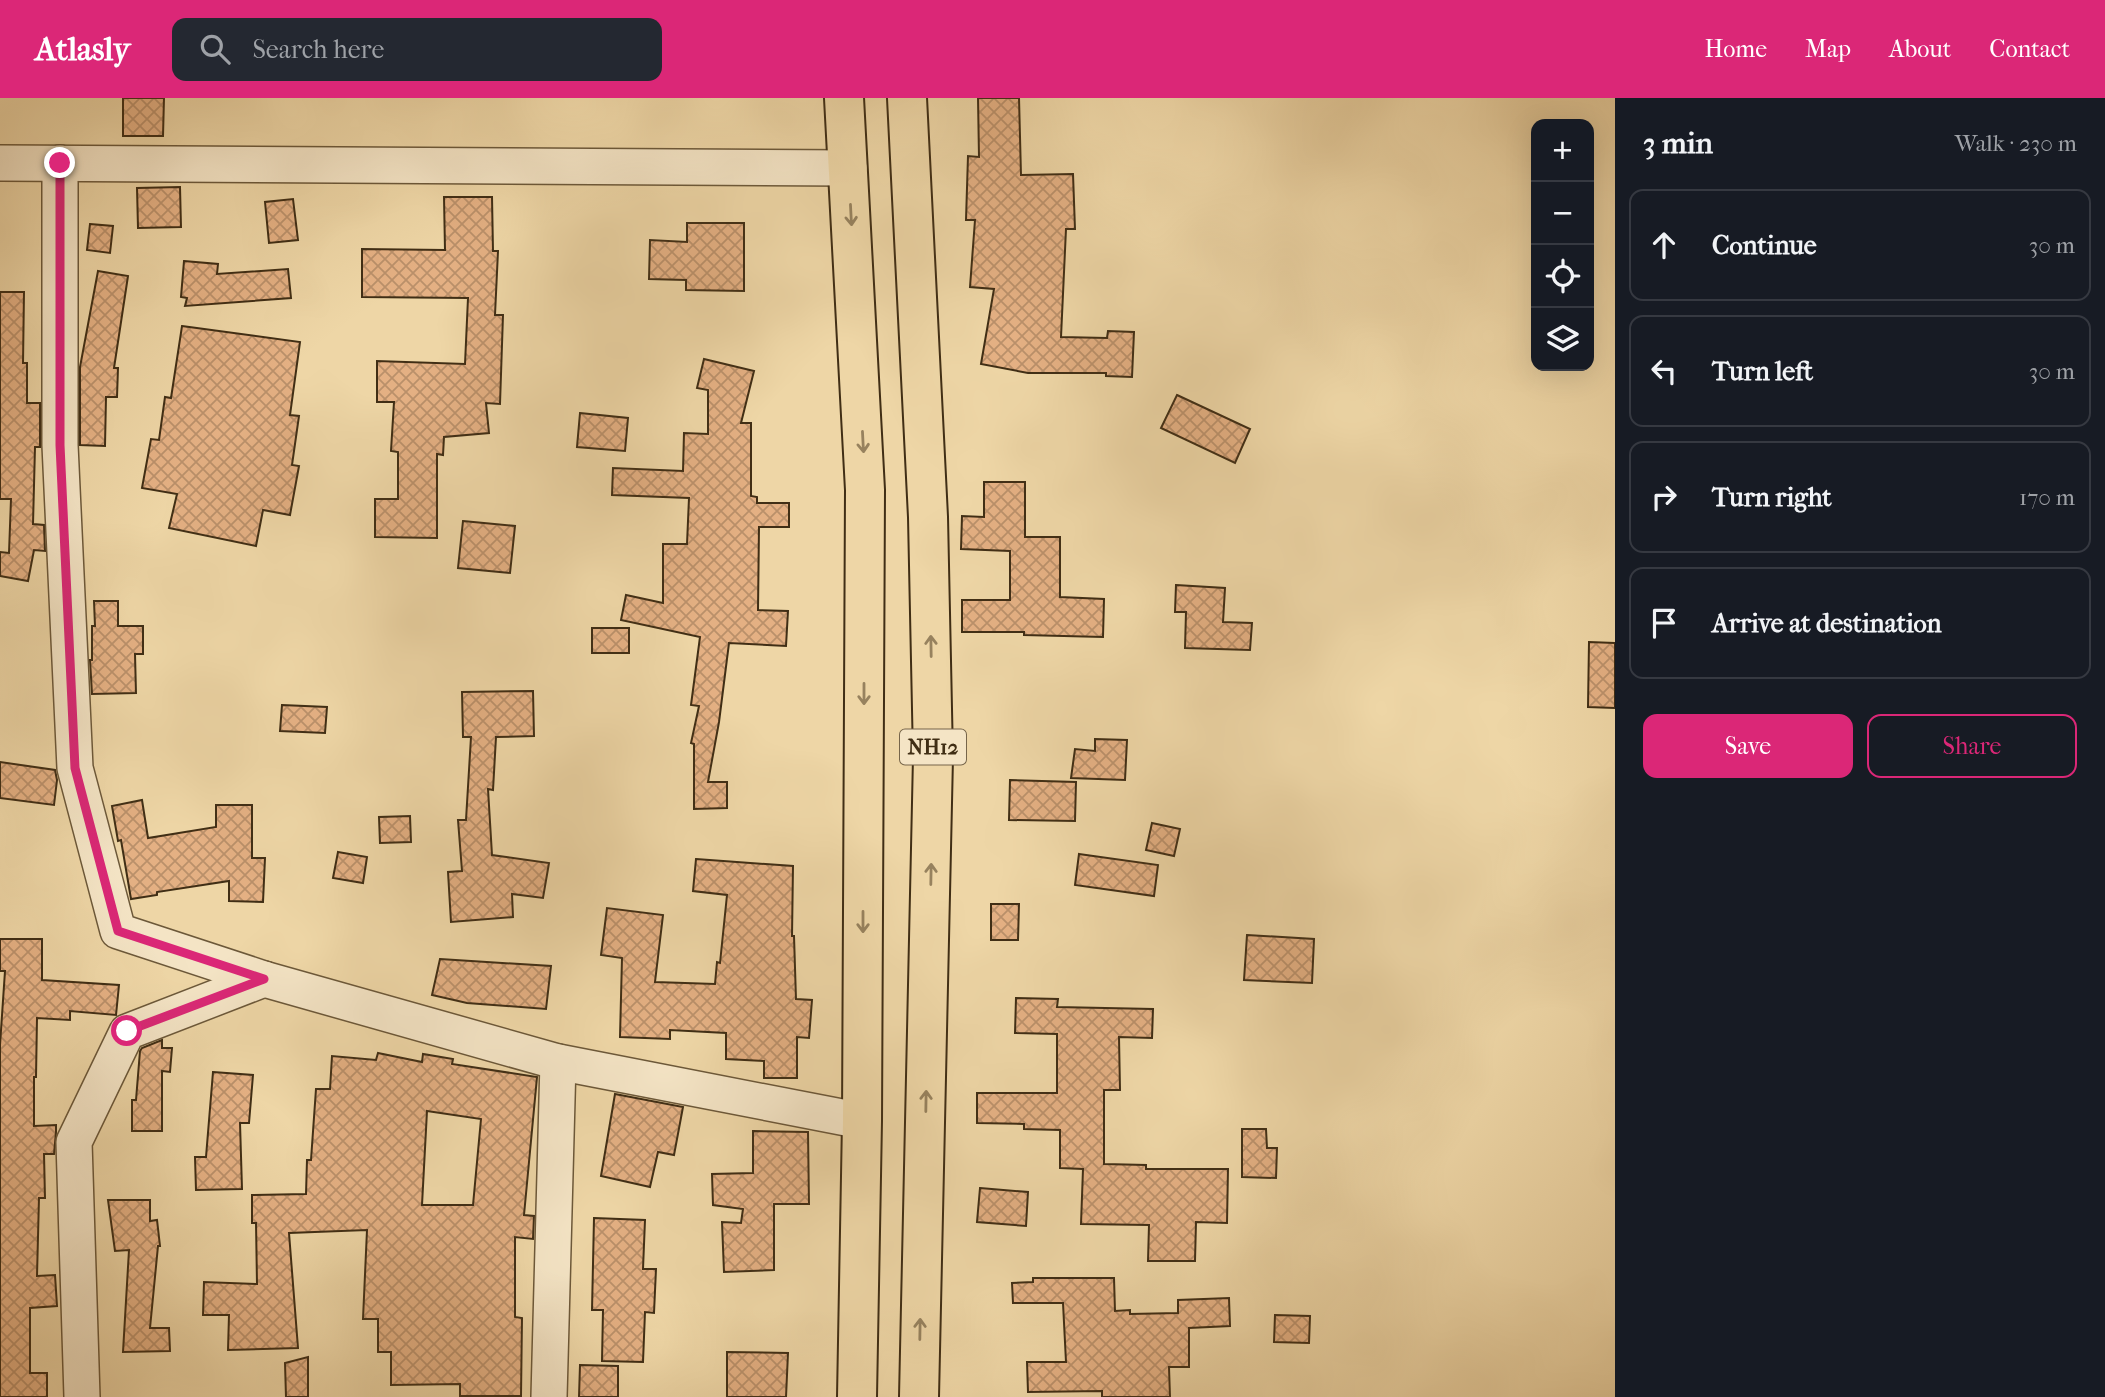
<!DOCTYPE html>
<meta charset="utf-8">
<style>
body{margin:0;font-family:"IM FELL French Canon",serif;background:#242831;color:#f1f3f6}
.controls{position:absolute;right:21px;top:21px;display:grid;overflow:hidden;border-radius:14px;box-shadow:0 7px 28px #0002}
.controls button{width:63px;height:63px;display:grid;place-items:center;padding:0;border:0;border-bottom:2px solid #363941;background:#171b24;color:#f1f3f6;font:35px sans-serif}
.stop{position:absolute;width:21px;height:21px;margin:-16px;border:5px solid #db2777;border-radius:50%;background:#fff}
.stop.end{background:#db2777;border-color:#fff;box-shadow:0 2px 7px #0008}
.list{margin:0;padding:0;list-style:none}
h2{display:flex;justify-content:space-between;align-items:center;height:91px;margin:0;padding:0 28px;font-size:30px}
h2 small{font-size:23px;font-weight:400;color:#9ea1a6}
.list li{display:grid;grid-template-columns:46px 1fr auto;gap:21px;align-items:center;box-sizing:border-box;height:112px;margin:0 14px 14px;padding:0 14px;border:2px solid #363941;border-radius:14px}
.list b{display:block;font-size:26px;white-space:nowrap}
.list em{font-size:23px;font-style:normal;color:#9ea1a6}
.actions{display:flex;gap:14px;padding:21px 28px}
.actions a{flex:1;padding:16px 0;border:2px solid #db2777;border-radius:14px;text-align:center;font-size:24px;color:#db2777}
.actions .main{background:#db2777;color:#fff}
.icon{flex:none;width:38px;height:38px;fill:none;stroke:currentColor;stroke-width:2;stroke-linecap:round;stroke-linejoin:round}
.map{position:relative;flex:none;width:1615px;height:1299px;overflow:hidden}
header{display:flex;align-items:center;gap:42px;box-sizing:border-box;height:98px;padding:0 35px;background:#db2777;color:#fff}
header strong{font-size:33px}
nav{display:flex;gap:38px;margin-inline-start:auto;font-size:24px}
.search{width:490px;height:63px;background:#242831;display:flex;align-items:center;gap:18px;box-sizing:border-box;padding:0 24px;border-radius:14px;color:#9ea1a6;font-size:26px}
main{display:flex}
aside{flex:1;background:#171b24}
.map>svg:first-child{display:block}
</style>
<header>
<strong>Atlasly</strong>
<div class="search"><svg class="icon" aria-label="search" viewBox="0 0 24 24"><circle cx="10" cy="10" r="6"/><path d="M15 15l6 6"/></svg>Search here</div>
<nav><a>Home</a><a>Map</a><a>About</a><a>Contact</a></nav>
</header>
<main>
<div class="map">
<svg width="1615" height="1299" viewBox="0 0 1615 1299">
<defs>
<pattern id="building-cross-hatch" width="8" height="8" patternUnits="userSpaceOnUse" patternTransform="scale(1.75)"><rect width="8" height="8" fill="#e4b083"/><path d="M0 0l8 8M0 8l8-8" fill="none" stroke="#ba906a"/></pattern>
</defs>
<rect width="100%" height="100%" fill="#eed6a6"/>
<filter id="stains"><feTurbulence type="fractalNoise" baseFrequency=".00286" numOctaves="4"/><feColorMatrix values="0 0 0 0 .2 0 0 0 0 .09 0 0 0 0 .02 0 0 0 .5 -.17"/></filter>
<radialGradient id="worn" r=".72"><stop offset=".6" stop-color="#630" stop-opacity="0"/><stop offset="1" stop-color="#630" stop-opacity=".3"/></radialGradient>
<g fill="url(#building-cross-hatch)" stroke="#402e15" stroke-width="2" fill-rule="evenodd">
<path d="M 123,0 L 164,0 L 163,38 L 123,38 Z"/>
<path d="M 978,0 L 1019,0 L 1021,77 L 1073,76 L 1075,131 L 1066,131 L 1061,239 L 1107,240 L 1108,233 L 1134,234 L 1132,279 L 1106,278 L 1106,275 L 1028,275 L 981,266 L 994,191 L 970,189 L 975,122 L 966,122 L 968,58 L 979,59 Z"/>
<path d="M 180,89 L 181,129 L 138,130 L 137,90 Z"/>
<path d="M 444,99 L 492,99 L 493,153 L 498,153 L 495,217 L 503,217 L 500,306 L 486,305 L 489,335 L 444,339 L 443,357 L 437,356 L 437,440 L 375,439 L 375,401 L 398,401 L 398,354 L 391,353 L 394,304 L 377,304 L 377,263 L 465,266 L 468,200 L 362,199 L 362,151 L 445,152 Z"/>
<path d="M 293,101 L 298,142 L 269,145 L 265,104 Z"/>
<path d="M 687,125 L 744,125 L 744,193 L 686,192 L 686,182 L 649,181 L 650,142 L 687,144 Z"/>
<path d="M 90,126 L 113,128 L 110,155 L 87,152 Z"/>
<path d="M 184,163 L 218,166 L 217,176 L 288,171 L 291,200 L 185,208 L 187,200 L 181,199 Z"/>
<path d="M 98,173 L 128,178 L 114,270 L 118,270 L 117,299 L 106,299 L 105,348 L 80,347 L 80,269 Z"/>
<path d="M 0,194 L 24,194 L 23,265 L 27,265 L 27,305 L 40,305 L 40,349 L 35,349 L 33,426 L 44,427 L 45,453 L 34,452 L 28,483 L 0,478 L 0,454 L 9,455 L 11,401 L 0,401 Z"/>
<path d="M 182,228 L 300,244 L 290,317 L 299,318 L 292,367 L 299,368 L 290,417 L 263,412 L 256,448 L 169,430 L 177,396 L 142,390 L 151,341 L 159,342 L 165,299 L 171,300 Z"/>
<path d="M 704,261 L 754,273 L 741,325 L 751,325 L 751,398 L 757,399 L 757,405 L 789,405 L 789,429 L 759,429 L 758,512 L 788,513 L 786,548 L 729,545 L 719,624 L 708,684 L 727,684 L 727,710 L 694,711 L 694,646 L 691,645 L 699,608 L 691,607 L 700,539 L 621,522 L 626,497 L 663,505 L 663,446 L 687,446 L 689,400 L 612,397 L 613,370 L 683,373 L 684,335 L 708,336 L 708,292 L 697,290 Z"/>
<path d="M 1177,297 L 1250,331 L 1235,365 L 1161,330 Z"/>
<path d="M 580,315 L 628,320 L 625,353 L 577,349 Z"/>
<path d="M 984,384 L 1025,384 L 1025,439 L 1060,439 L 1060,499 L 1104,501 L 1103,539 L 1024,537 L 1024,534 L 962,534 L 962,502 L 1010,502 L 1010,453 L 961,451 L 962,418 L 984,419 Z"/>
<path d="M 463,423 L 515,428 L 510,475 L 458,470 Z"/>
<path d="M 1176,487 L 1225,490 L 1223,524 L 1252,525 L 1250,552 L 1185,550 L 1186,514 L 1175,514 Z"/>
<path d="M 94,503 L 118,503 L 118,528 L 143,528 L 143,556 L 135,556 L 136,595 L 92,596 L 90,562 L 92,562 L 92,528 L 95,528 Z"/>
<rect x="592" y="530" width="37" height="25"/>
<path d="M 1589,544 L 1615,545 L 1615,610 L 1588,609 Z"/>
<path d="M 533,593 L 534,638 L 496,639 L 493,692 L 488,691 L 492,757 L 549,765 L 543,800 L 512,796 L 513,819 L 451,824 L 448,774 L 462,773 L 458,722 L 466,722 L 471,639 L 463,639 L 462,594 Z"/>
<path d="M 282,607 L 327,609 L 325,635 L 280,633 Z"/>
<path d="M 1095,641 L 1127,642 L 1125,682 L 1071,680 L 1075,651 L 1095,653 Z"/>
<path d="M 0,664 L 55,672 L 57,682 L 54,707 L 0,700 Z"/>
<path d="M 1010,682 L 1076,684 L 1075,723 L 1009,722 Z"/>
<path d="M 142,702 L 148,740 L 216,729 L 216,707 L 252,707 L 252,760 L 265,760 L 263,804 L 229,803 L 229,783 L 157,794 L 157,797 L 131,801 L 121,742 L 118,743 L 112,708 Z"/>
<path d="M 410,718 L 411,744 L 380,745 L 379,719 Z"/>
<path d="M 1152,725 L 1180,731 L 1174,758 L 1146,752 Z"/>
<path d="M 338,754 L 367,759 L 363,785 L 333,780 Z"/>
<path d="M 1079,756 L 1158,767 L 1154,798 L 1075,787 Z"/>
<path d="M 696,761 L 793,768 L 792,838 L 794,838 L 796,901 L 812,902 L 809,940 L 797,939 L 797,980 L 764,980 L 764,963 L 726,961 L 726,935 L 670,932 L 670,941 L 620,939 L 622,860 L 601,857 L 607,810 L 663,817 L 655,884 L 715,886 L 717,864 L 720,865 L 727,797 L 693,793 Z"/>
<path d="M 991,806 L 1019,806 L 1018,842 L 991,842 Z"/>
<path d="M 1247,837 L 1314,841 L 1312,885 L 1244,882 Z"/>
<path d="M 0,841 L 42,841 L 42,882 L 119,887 L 116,917 L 70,913 L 70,922 L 37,920 L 36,979 L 34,979 L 34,1028 L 56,1027 L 56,1034 L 54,1056 L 44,1056 L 45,1100 L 39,1100 L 37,1178 L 55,1177 L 57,1208 L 30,1210 L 30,1275 L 47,1275 L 47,1299 L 0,1299 L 0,947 L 5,873 L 0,873 Z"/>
<path d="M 440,861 L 551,868 L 546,911 L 467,905 L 432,897 Z"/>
<path d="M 1016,900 L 1058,901 L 1057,909 L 1153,911 L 1152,940 L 1119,939 L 1120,992 L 1104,992 L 1104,1066 L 1146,1067 L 1146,1071 L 1228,1071 L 1227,1125 L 1196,1124 L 1195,1163 L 1148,1163 L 1149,1127 L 1081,1126 L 1083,1071 L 1060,1070 L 1060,1032 L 1024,1031 L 1024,1026 L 977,1025 L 977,995 L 1057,995 L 1057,936 L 1015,935 Z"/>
<path d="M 162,942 L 162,950 L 172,950 L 170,974 L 162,973 L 162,1033 L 132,1033 L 132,1002 L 136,1002 L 140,953 L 142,950 Z"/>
<path d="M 378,955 L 422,964 L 423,956 L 453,961 L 452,966 L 537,979 L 524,1117 L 534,1118 L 533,1141 L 515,1139 L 515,1219 L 522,1220 L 521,1298 L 460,1298 L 460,1286 L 391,1287 L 391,1254 L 378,1254 L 378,1221 L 363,1221 L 367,1132 L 289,1135 L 298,1250 L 228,1252 L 229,1217 L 203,1217 L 204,1184 L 257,1186 L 256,1125 L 252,1125 L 252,1097 L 306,1096 L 307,1062 L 311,1062 L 316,991 L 330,991 L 332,958 L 376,962 ZM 427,1013 L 481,1021 L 473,1107 L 422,1107 Z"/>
<path d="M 213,974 L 253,977 L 249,1025 L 240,1025 L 242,1091 L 196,1092 L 195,1059 L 206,1059 Z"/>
<path d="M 615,996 L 683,1009 L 674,1057 L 658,1054 L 650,1089 L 601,1078 Z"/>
<path d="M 1242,1031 L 1266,1031 L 1267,1050 L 1277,1050 L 1276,1080 L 1242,1079 Z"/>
<path d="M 753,1033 L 808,1034 L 809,1106 L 774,1106 L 774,1172 L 724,1174 L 722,1124 L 741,1125 L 743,1111 L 713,1107 L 712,1076 L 753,1075 Z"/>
<path d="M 980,1090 L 1028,1094 L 1026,1128 L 977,1124 Z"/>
<path d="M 108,1102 L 150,1102 L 150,1123 L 157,1122 L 160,1148 L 158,1148 L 150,1230 L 169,1230 L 170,1253 L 123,1254 L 129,1152 L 115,1153 Z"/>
<path d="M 594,1120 L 645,1122 L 643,1171 L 656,1171 L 654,1215 L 645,1214 L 643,1264 L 602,1263 L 603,1212 L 592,1212 Z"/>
<path d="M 1033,1180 L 1114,1180 L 1115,1213 L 1130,1212 L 1130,1216 L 1178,1215 L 1178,1202 L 1229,1200 L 1230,1228 L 1189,1230 L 1189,1269 L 1169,1269 L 1170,1299 L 1102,1299 L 1102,1293 L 1028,1294 L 1027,1264 L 1066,1264 L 1063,1205 L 1013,1205 L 1012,1185 L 1033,1184 Z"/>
<path d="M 1275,1217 L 1310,1218 L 1309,1245 L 1274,1244 Z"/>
<path d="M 727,1254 L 788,1255 L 786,1299 L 727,1299 Z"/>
<path d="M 308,1259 L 308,1299 L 286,1299 L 285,1265 Z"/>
<path d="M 580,1267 L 618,1268 L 618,1299 L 579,1299 Z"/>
</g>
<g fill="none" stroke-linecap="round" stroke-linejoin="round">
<g stroke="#6c5839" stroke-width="38">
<g id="minor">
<path d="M 0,65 L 849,70"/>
<path d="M 60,65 L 60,347 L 75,670 L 118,833 L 264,881 L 558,964 L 862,1023"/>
<path d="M 82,1299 L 74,1044 L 127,934 L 264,881"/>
<path d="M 549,1299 L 558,964"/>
</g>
</g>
<g stroke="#402e15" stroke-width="42">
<g id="trunk">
<path d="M 844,0 L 865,392 L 862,1023 L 857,1299"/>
<path d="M 907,0 L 928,419 L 933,659 L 919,1299"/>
</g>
</g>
<use href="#minor" stroke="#f4e4c5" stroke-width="35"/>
<use href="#trunk" stroke="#eed6a6" stroke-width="38"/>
</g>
<defs><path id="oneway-shaft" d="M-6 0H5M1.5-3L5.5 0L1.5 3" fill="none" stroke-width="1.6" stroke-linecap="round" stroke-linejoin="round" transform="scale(1.75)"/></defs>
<g stroke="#97825e">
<use href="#oneway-shaft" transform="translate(851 117) rotate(87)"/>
<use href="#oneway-shaft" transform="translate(863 344) rotate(87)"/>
<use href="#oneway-shaft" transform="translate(931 548) rotate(-91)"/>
<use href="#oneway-shaft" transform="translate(864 596) rotate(90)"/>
<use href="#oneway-shaft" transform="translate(931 776) rotate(-89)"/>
<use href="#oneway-shaft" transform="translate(863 824) rotate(90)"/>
<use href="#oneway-shaft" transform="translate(926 1003) rotate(-89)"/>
<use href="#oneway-shaft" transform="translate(920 1231) rotate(-89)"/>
</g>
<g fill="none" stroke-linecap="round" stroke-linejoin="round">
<path stroke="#db2777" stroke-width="9" d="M 60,65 L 60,347 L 75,670 L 118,833 L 264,881 L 127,933"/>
</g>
<g text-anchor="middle" stroke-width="5" stroke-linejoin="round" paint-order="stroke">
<rect fill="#f4e4c5" stroke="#76654a" stroke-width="2" x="900" y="631.5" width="66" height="35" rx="5"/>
<g font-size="21" font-weight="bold" fill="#402e15">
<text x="933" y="656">NH12</text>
</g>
</g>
<rect width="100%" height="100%" filter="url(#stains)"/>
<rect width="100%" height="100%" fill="url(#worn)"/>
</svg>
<div class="controls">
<button>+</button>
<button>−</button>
<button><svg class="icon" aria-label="locate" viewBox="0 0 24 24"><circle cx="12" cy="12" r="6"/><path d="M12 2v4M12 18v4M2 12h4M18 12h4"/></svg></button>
<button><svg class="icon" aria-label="layers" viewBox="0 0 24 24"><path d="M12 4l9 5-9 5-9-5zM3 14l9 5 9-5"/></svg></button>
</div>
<div class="stop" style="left:127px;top:933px"></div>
<div class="stop end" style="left:60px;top:65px"></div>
</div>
<aside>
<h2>3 min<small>Walk · 230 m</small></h2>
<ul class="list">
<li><svg class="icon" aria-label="ahead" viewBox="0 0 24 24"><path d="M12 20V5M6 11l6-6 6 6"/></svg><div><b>Continue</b></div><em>30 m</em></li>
<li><svg class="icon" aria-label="left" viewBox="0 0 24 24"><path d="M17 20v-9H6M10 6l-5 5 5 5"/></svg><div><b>Turn left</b></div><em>30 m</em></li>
<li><svg class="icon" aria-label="right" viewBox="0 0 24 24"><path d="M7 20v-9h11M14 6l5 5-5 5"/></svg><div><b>Turn right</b></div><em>170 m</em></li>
<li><svg class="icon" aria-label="arrive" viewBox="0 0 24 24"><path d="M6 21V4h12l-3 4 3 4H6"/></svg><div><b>Arrive at destination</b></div></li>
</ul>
<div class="actions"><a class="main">Save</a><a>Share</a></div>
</aside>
</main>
